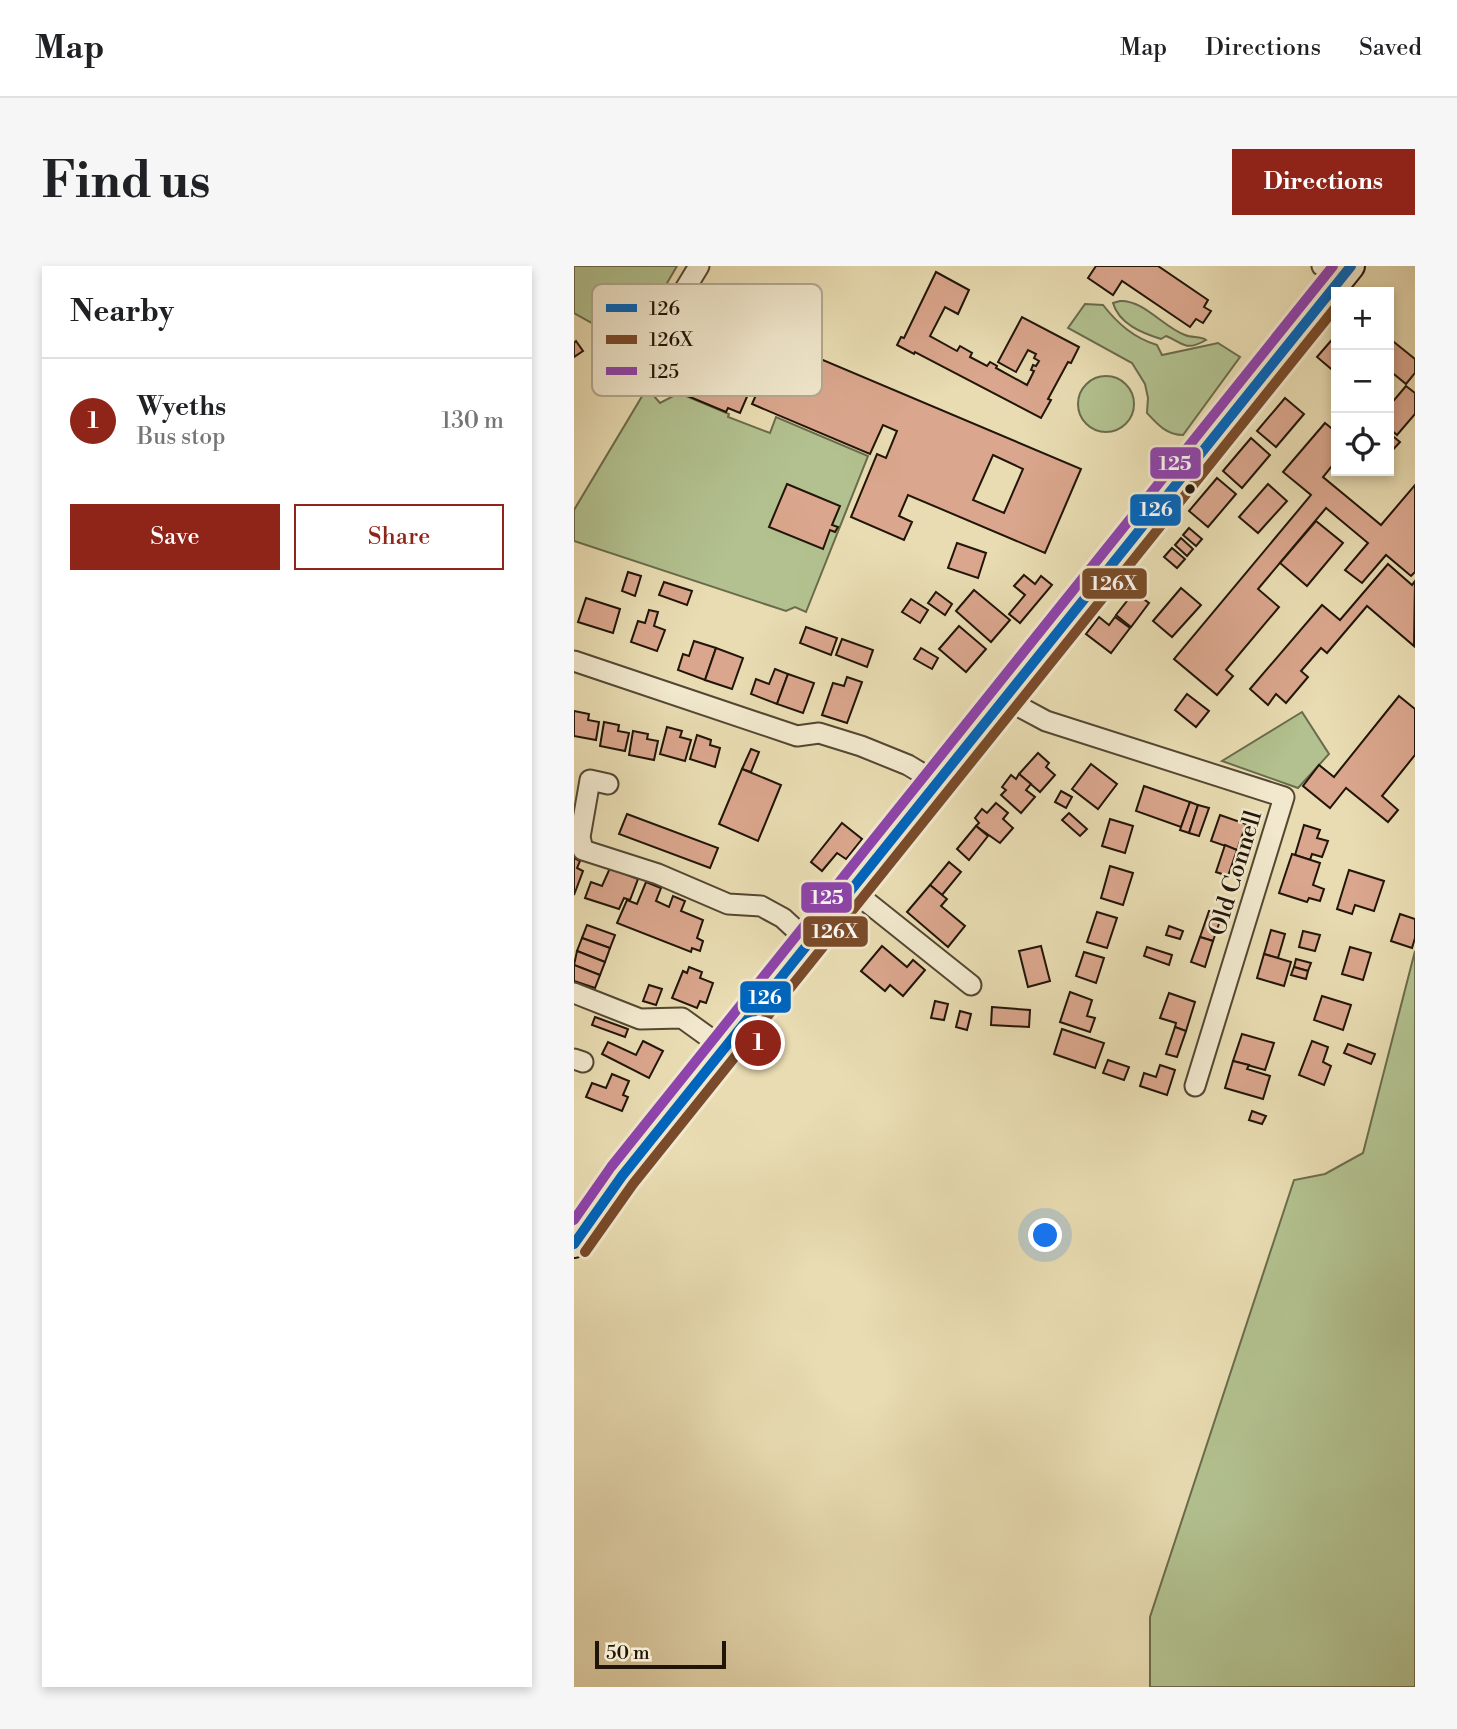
<!DOCTYPE html>
<meta charset="utf-8">
<style>
body{margin:0;font-family:"Libre Bodoni",serif;background:#f6f6f6;color:#202124}
.controls{position:absolute;right:21px;top:21px;display:grid;overflow:hidden;border-radius:0px;box-shadow:0 4px 10px #0003}
.controls button{width:63px;height:63px;display:grid;place-items:center;padding:0;border:0;border-bottom:2px solid #e0e0e0;background:#fff;color:#202124;font:35px sans-serif}
.scale{position:absolute;left:21px;bottom:18px;width:131px;box-sizing:border-box;padding-left:7px;border:4px solid #211508;border-top:0;font-size:19px;line-height:24px;white-space:nowrap;color:#211508;-webkit-text-stroke:5px #f1e8cd;paint-order:stroke}
.you{position:absolute;left:472px;top:970px;width:24px;height:24px;margin:-18px;border:5px solid #fff;border-radius:50%;background:#1a73e8;box-shadow:0 0 0 10px #1a73e833}
.badge{display:grid;place-items:center;width:46px;height:46px;border-radius:50%;background:#8f2418;color:#fff;font-size:23px;font-weight:700}
.pin{position:absolute;translate:-50% -50%;border:4px solid #fff;box-shadow:0 2px 7px #0006}
.list{margin:0;padding:0;list-style:none}
h2{display:flex;justify-content:space-between;align-items:center;height:91px;margin:0;padding:0 28px;font-size:30px}
h2 small{font-size:23px;font-weight:400;color:#757577}
.list li{display:grid;grid-template-columns:46px 1fr auto;gap:21px;align-items:center;box-sizing:border-box;height:126px;padding:0 28px;border-top:2px solid #e0e0e0}
.list b{display:block;font-size:26px;white-space:nowrap}
.list p{margin:0;font-size:23px;white-space:nowrap;color:#757577}
.list em{font-size:23px;font-style:normal;color:#757577}
.actions{display:flex;gap:14px;padding:21px 28px}
.actions a{flex:1;padding:16px 0;border:2px solid #8f2418;border-radius:0px;text-align:center;font-size:24px;color:#8f2418}
.actions .main{background:#8f2418;color:#fff}
.icon{flex:none;width:38px;height:38px;fill:none;stroke:currentColor;stroke-width:2;stroke-linecap:round;stroke-linejoin:round}
.map{position:relative;flex:none;width:841px;height:1421px;overflow:hidden;border-radius:0px}
header{display:flex;align-items:center;gap:42px;box-sizing:border-box;height:98px;padding:0 35px;background:#fff;border-bottom:2px solid #e0e0e0}
header strong{font-size:33px}
nav{display:flex;gap:38px;margin-inline-start:auto;font-size:24px}
.intro{display:flex;align-items:center;justify-content:space-between;box-sizing:border-box;height:168px;padding:0 42px}
h1{margin:0;font-size:49px}
.button{padding:18px 32px;border-radius:0px;background:#8f2418;color:#fff;font-size:24px;font-weight:700}
main{display:flex;gap:42px;padding:0 42px}
aside{flex:1;background:#fff;border-radius:0px;box-shadow:0 4px 10px #0003}
.map>svg:first-child{display:block}
</style>
<header>
<strong>Map</strong>
<nav><a>Map</a><a>Directions</a><a>Saved</a></nav>
</header>
<div class="intro"><h1>Find us</h1><a class="button">Directions</a></div>
<main>
<aside>
<h2>Nearby<small></small></h2>
<ul class="list">
<li><span class="badge">1</span><div><b>Wyeths</b><p>Bus stop</p></div><em>130 m</em></li>
</ul>
<div class="actions"><a class="main">Save</a><a>Share</a></div>
</aside>
<div class="map">
<svg width="841" height="1421" viewBox="0 0 841 1421">
<rect width="100%" height="100%" fill="#e9dcb2"/>
<filter id="stains"><feTurbulence type="fractalNoise" baseFrequency=".00286" numOctaves="4"/><feColorMatrix values="0 0 0 0 .2 0 0 0 0 .09 0 0 0 0 .02 0 0 0 .5 -.17"/></filter>
<radialGradient id="worn" r=".72"><stop offset=".6" stop-color="#630" stop-opacity="0"/><stop offset="1" stop-color="#630" stop-opacity=".3"/></radialGradient>
<g fill="#b2c18f" stroke="#6a6b4c" stroke-width="2">
<path d="M 0,0 L 103,0 L 57,79 L 0,47 Z"/>
<path d="M 546,35 C 570,34 589,61 611,69 C 618,72 627,70 632,74 C 611,86 610,77 592,70 L 587,73 C 568,67 545,58 539,37 Z"/>
<path d="M 511,38 L 529,39 C 544,58 560,72 583,79 L 588,89 L 644,77 L 666,91 L 609,169 C 593,169 584,159 573,147 L 574,132 L 571,118 L 558,97 L 494,62 Z"/>
<circle cx="532" cy="138" r="28"/>
<path d="M 73,122 L 86,137 L 105,127 L 155,148 L 154,151 L 196,167 L 202,151 L 294,190 L 232,346 L 221,341 L 212,345 L 0,275 L 0,244 Z"/>
<path d="M 728,446 L 755,488 L 724,522 L 648,495 Z"/>
<path d="M 841,685 L 841,1421 L 576,1421 L 576,1351 L 720,914 L 751,908 L 789,887 Z"/>
</g>
<g fill="#daa68d" stroke="#211508" stroke-width="2" fill-rule="evenodd">
<path d="M 522,0 L 584,0 L 634,34 L 630,41 L 637,45 L 629,57 L 622,53 L 616,61 L 548,15 L 539,29 L 514,12 Z"/>
<path d="M 362,6 L 395,24 L 384,48 L 371,41 L 356,70 L 383,85 L 386,80 L 398,87 L 396,91 L 413,100 L 416,96 L 423,100 L 422,102 L 453,119 L 460,105 L 457,104 L 459,99 L 462,100 L 465,95 L 460,92 L 462,88 L 454,84 L 442,106 L 424,96 L 448,51 L 505,81 L 497,97 L 494,96 L 474,133 L 477,134 L 467,152 L 341,86 L 340,88 L 323,79 L 327,71 L 330,72 Z"/>
<path d="M 138,46 L 187,67 L 184,74 L 195,79 L 193,84 L 199,87 L 204,75 L 507,203 L 471,287 L 334,229 L 325,250 L 338,256 L 330,274 L 277,251 L 303,188 L 312,192 L 323,165 L 309,159 L 296,188 L 178,138 L 182,129 L 175,126 L 166,147 L 154,142 L 152,146 L 104,126 ZM 419,189 L 449,203 L 430,247 L 399,234 Z"/>
<path d="M 762,69 L 762,107 L 743,91 Z"/>
<path d="M 815,72 L 841,93 L 841,107 L 832,118 L 815,104 Z"/>
<path d="M 2,75 L 9,85 L 0,91 L 0,77 Z"/>
<path d="M 832,120 L 841,127 L 841,148 L 823,169 L 815,162 L 815,140 Z"/>
<path d="M 711,132 L 730,148 L 702,181 L 683,165 Z"/>
<path d="M 751,157 L 762,166 L 762,195 L 749,211 L 807,259 L 841,219 L 841,306 L 837,310 L 812,289 L 788,317 L 771,304 L 794,277 L 752,242 L 684,323 L 705,341 L 652,404 L 659,410 L 643,429 L 600,393 L 737,229 L 709,206 Z"/>
<path d="M 815,167 L 826,176 L 815,188 Z"/>
<path d="M 677,172 L 696,189 L 668,222 L 649,205 Z"/>
<path d="M 643,212 L 662,228 L 634,261 L 615,245 Z"/>
<path d="M 213,218 L 266,240 L 258,259 L 264,261 L 261,266 L 256,264 L 249,283 L 195,261 Z"/>
<path d="M 694,218 L 713,235 L 684,267 L 665,251 Z"/>
<path d="M 742,255 L 769,277 L 733,320 L 706,297 Z"/>
<path d="M 615,262 L 628,273 L 622,280 L 609,269 Z"/>
<path d="M 607,272 L 619,283 L 613,290 L 601,279 Z"/>
<path d="M 383,277 L 412,287 L 404,312 L 374,302 Z"/>
<path d="M 598,282 L 611,293 L 603,302 L 590,291 Z"/>
<path d="M 814,298 L 838,319 L 841,315 L 840,380 L 793,340 L 753,387 L 747,382 L 727,405 L 734,411 L 712,437 L 702,428 L 694,439 L 676,423 L 748,339 L 766,354 Z"/>
<path d="M 54,306 L 67,310 L 61,330 L 48,325 Z"/>
<path d="M 450,309 L 461,318 L 467,310 L 478,319 L 446,357 L 435,348 L 451,329 L 440,320 Z"/>
<path d="M 90,316 L 118,325 L 113,339 L 85,329 Z"/>
<path d="M 607,322 L 627,339 L 598,371 L 579,355 Z"/>
<path d="M 400,324 L 436,354 L 417,376 L 382,345 Z"/>
<path d="M 362,326 L 378,338 L 371,349 L 354,337 Z"/>
<path d="M 560,326 L 575,337 L 557,361 L 542,349 Z"/>
<path d="M 12,332 L 46,343 L 39,367 L 4,356 Z"/>
<path d="M 337,333 L 354,344 L 346,357 L 328,346 Z"/>
<path d="M 75,344 L 84,346 L 80,360 L 91,364 L 83,385 L 57,376 L 64,355 L 71,357 Z"/>
<path d="M 525,351 L 535,359 L 541,351 L 556,362 L 537,387 L 512,368 Z"/>
<path d="M 385,360 L 412,383 L 392,406 L 365,383 Z"/>
<path d="M 232,361 L 263,372 L 257,389 L 226,377 Z"/>
<path d="M 268,373 L 299,384 L 293,401 L 262,389 Z"/>
<path d="M 120,375 L 142,382 L 131,414 L 104,404 L 109,388 L 115,390 Z"/>
<path d="M 142,382 L 169,392 L 158,423 L 131,414 Z"/>
<path d="M 347,382 L 364,392 L 358,403 L 340,393 Z"/>
<path d="M 201,403 L 214,408 L 203,438 L 177,428 L 182,413 L 195,418 Z"/>
<path d="M 214,408 L 240,417 L 229,447 L 203,438 Z"/>
<path d="M 273,411 L 288,416 L 273,457 L 248,449 L 259,417 L 270,420 Z"/>
<path d="M 613,428 L 635,445 L 622,461 L 601,444 Z"/>
<path d="M 825,430 L 841,443 L 841,489 L 808,530 L 824,544 L 814,556 L 772,522 L 756,542 L 729,520 L 745,499 L 760,511 Z"/>
<path d="M 0,445 L 15,448 L 14,454 L 25,456 L 22,474 L 0,470 Z"/>
<path d="M 30,456 L 45,459 L 44,465 L 55,467 L 51,485 L 26,480 Z"/>
<path d="M 93,461 L 108,465 L 106,471 L 117,474 L 111,495 L 86,488 Z"/>
<path d="M 59,465 L 74,468 L 73,473 L 84,475 L 80,494 L 55,489 Z"/>
<path d="M 123,469 L 137,474 L 136,479 L 146,482 L 141,501 L 116,493 Z"/>
<path d="M 177,483 L 185,486 L 177,506 L 168,503 Z"/>
<path d="M 464,487 L 475,497 L 472,501 L 481,509 L 466,526 L 445,508 Z"/>
<path d="M 517,498 L 543,518 L 524,543 L 498,523 Z"/>
<path d="M 168,503 L 207,519 L 184,575 L 145,558 Z"/>
<path d="M 445,508 L 457,518 L 452,524 L 461,531 L 447,547 L 427,529 L 432,524 L 428,521 L 437,509 L 442,513 Z"/>
<path d="M 570,520 L 616,536 L 607,561 L 562,545 Z"/>
<path d="M 487,525 L 498,531 L 492,542 L 481,536 Z"/>
<path d="M 616,536 L 624,539 L 615,567 L 606,564 Z"/>
<path d="M 422,537 L 434,547 L 429,553 L 439,562 L 426,577 L 402,560 L 405,557 L 401,552 L 408,543 L 413,547 Z"/>
<path d="M 624,539 L 635,542 L 625,570 L 615,567 Z"/>
<path d="M 495,547 L 513,563 L 506,570 L 488,554 Z"/>
<path d="M 53,548 L 144,582 L 136,602 L 45,568 Z"/>
<path d="M 646,549 L 672,558 L 663,584 L 637,575 Z"/>
<path d="M 536,553 L 559,560 L 551,587 L 528,580 Z"/>
<path d="M 268,557 L 288,573 L 272,593 L 263,587 L 248,605 L 237,596 Z"/>
<path d="M 730,559 L 746,564 L 743,572 L 754,575 L 748,591 L 738,588 L 736,594 L 721,589 Z"/>
<path d="M 402,560 L 414,570 L 395,594 L 383,583 Z"/>
<path d="M 651,579 L 663,584 L 654,610 L 642,606 Z"/>
<path d="M 718,588 L 746,597 L 739,619 L 750,623 L 746,635 L 735,632 L 733,636 L 705,627 Z"/>
<path d="M 0,592 L 6,595 L 3,602 L 9,605 L 0,629 Z"/>
<path d="M 375,596 L 387,606 L 368,629 L 356,619 Z"/>
<path d="M 536,600 L 559,607 L 549,639 L 527,632 Z"/>
<path d="M 36,602 L 64,613 L 56,634 L 50,632 L 45,643 L 11,632 L 17,616 L 28,620 Z"/>
<path d="M 775,604 L 810,615 L 800,645 L 781,639 L 778,648 L 763,643 Z"/>
<path d="M 72,616 L 87,622 L 82,635 L 95,641 L 99,630 L 111,635 L 107,645 L 129,654 L 123,672 L 129,675 L 126,685 L 118,682 L 117,686 L 43,657 L 53,634 L 63,638 Z"/>
<path d="M 356,619 L 373,633 L 367,640 L 391,660 L 374,681 L 333,646 Z"/>
<path d="M 635,645 L 648,649 L 639,675 L 626,671 Z"/>
<path d="M 523,646 L 543,652 L 533,682 L 513,676 Z"/>
<path d="M 826,648 L 841,653 L 841,672 L 838,682 L 817,675 Z"/>
<path d="M 13,659 L 41,669 L 36,682 L 8,672 Z"/>
<path d="M 595,660 L 609,665 L 606,673 L 592,669 Z"/>
<path d="M 697,664 L 711,668 L 704,692 L 690,688 Z"/>
<path d="M 729,665 L 746,669 L 741,685 L 725,681 Z"/>
<path d="M 626,671 L 639,675 L 631,701 L 617,696 Z"/>
<path d="M 8,672 L 36,682 L 31,696 L 3,685 Z"/>
<path d="M 308,680 L 333,701 L 339,694 L 351,704 L 329,730 L 316,719 L 311,725 L 287,705 Z"/>
<path d="M 467,680 L 476,715 L 454,721 L 445,685 Z"/>
<path d="M 573,681 L 598,689 L 595,699 L 570,690 Z"/>
<path d="M 776,681 L 797,687 L 789,714 L 768,708 Z"/>
<path d="M 3,685 L 31,696 L 26,709 L 0,699 Z"/>
<path d="M 510,686 L 530,692 L 522,717 L 502,710 Z"/>
<path d="M 690,688 L 717,696 L 710,720 L 683,712 Z"/>
<path d="M 722,693 L 737,697 L 734,705 L 720,701 Z"/>
<path d="M 0,699 L 26,709 L 21,722 L 0,715 Z"/>
<path d="M 115,701 L 128,706 L 126,712 L 139,717 L 132,737 L 126,735 L 123,742 L 98,732 L 109,705 L 113,707 Z"/>
<path d="M 720,701 L 734,705 L 732,713 L 717,709 Z"/>
<path d="M 75,719 L 88,723 L 82,739 L 69,735 Z"/>
<path d="M 496,726 L 518,734 L 513,750 L 521,752 L 516,766 L 486,756 Z"/>
<path d="M 595,727 L 621,736 L 612,765 L 601,761 L 602,757 L 586,752 Z"/>
<path d="M 748,730 L 777,739 L 769,764 L 740,754 Z"/>
<path d="M 361,735 L 374,738 L 370,754 L 357,752 Z"/>
<path d="M 418,741 L 456,744 L 455,761 L 417,759 Z"/>
<path d="M 386,745 L 397,748 L 393,764 L 382,761 Z"/>
<path d="M 21,751 L 54,763 L 51,771 L 18,759 Z"/>
<path d="M 601,761 L 612,765 L 603,791 L 592,788 Z"/>
<path d="M 488,763 L 530,777 L 521,802 L 480,788 Z"/>
<path d="M 668,768 L 700,777 L 691,804 L 659,795 Z"/>
<path d="M 69,775 L 89,785 L 75,812 L 28,788 L 34,776 L 62,789 Z"/>
<path d="M 738,775 L 754,781 L 749,796 L 757,800 L 750,819 L 725,809 Z"/>
<path d="M 774,778 L 801,788 L 797,798 L 770,787 Z"/>
<path d="M 534,794 L 555,801 L 550,814 L 529,807 Z"/>
<path d="M 659,795 L 675,799 L 673,803 L 696,810 L 689,833 L 651,822 Z"/>
<path d="M 586,799 L 601,804 L 593,829 L 566,820 L 570,807 L 582,811 Z"/>
<path d="M 38,808 L 55,815 L 49,829 L 54,831 L 48,845 L 12,831 L 18,817 L 32,822 Z"/>
<path d="M 678,845 L 692,850 L 688,858 L 675,854 Z"/>
</g>
<g fill="none" stroke-linecap="round" stroke-linejoin="round">
<g stroke="#534732" stroke-width="23">
<g id="minor">
<path d="M 748,0 L 769,10"/>
<path d="M 59,98 L 74,84 L 125,0"/>
<path d="M 0,395 L 223,470 L 245,467 L 287,480 L 334,499 L 364,517"/>
<path d="M 431,433 L 472,455 L 710,531 L 621,820"/>
<path d="M 34,518 L 16,514 L 6,571 L 9,584 L 84,608 L 154,638 L 187,640 L 209,652 L 236,677"/>
<path d="M 278,624 L 397,719"/>
<path d="M 0,727 L 66,753 L 108,752 L 151,783"/>
<path d="M 0,793 L 9,796"/>
</g>
</g>
<g stroke="#211508" stroke-width="30">
<path id="secondary" d="M 0,978 L 48,910 L 777,0"/>
</g>
<use href="#minor" stroke="#f1e8cd" stroke-width="19"/>
<use href="#secondary" stroke="#f1e8cd" stroke-width="26"/>
<g stroke="#f1e8cd" stroke-width="16">
<path id="bus-1" d="M 0,978 L 48,910 L 777,0"/>
</g>
<g stroke="#f1e8cd" stroke-width="16">
<path id="bus-2" d="M 11,986 L 59,918 L 762,41"/>
</g>
<g stroke="#f1e8cd" stroke-width="16">
<path id="bus-3" d="M 0,954 L 37,901 L 759,0"/>
</g>
<use href="#bus-1" stroke="#0065bd" stroke-width="10"/>
<use href="#bus-2" stroke="#7a4b2a" stroke-width="10"/>
<use href="#bus-3" stroke="#8e44ad" stroke-width="10"/>
</g>
<circle fill="#211508" stroke="#f1e8cd" stroke-width="2.5" cx="616" cy="223" r="6"/>
<g text-anchor="middle" stroke-width="5" stroke-linejoin="round" paint-order="stroke">
<g font-size="24" fill="#211508" stroke="#f1e8cd">
<text transform="translate(661 607) rotate(-73)" y="8">Old Connell</text>
</g>
</g>
<rect x="18" y="18" width="230" height="112" rx="10" fill="#f1e8cd" stroke="#b3a992" stroke-width="2"/>
<rect x="32" y="38" width="31" height="8" fill="#0065bd"/>
<rect x="32" y="69" width="31" height="9" fill="#7a4b2a"/>
<rect x="32" y="101" width="31" height="8" fill="#8e44ad"/>
<g font-size="19" fill="#211508">
<text x="75" y="49">126</text>
<text x="75" y="80">126X</text>
<text x="75" y="112">125</text>
</g>
<g stroke="#f1e8cd" stroke-width="2.5">
<rect x="575" y="180" width="53" height="34" rx="7" fill="#8e44ad"/>
<rect x="555" y="227" width="53" height="34" rx="7" fill="#0065bd"/>
<rect x="507" y="301" width="67" height="33" rx="7" fill="#7a4b2a"/>
<rect x="226" y="615" width="53" height="33" rx="7" fill="#8e44ad"/>
<rect x="228" y="649" width="67" height="33" rx="7" fill="#7a4b2a"/>
<rect x="165" y="714" width="53" height="34" rx="7" fill="#0065bd"/>
</g>
<g font-size="19" text-anchor="middle" font-weight="bold" fill="#fff">
<text x="601" y="204">125</text>
<text x="582" y="250">126</text>
<text x="540" y="324">126X</text>
<text x="253" y="638">125</text>
<text x="261" y="672">126X</text>
<text x="191" y="738">126</text>
</g>
<rect width="100%" height="100%" filter="url(#stains)"/>
<rect width="100%" height="100%" fill="url(#worn)"/>
</svg>
<div class="controls">
<button>+</button>
<button>−</button>
<button><svg class="icon" aria-label="locate" viewBox="0 0 24 24"><circle cx="12" cy="12" r="6"/><path d="M12 2v4M12 18v4M2 12h4M18 12h4"/></svg></button>
</div>
<div class="scale">50 m</div>
<div class="you"></div>
<div class="pin badge" style="left:184px;top:777px">1</div>
</div>
</main>
